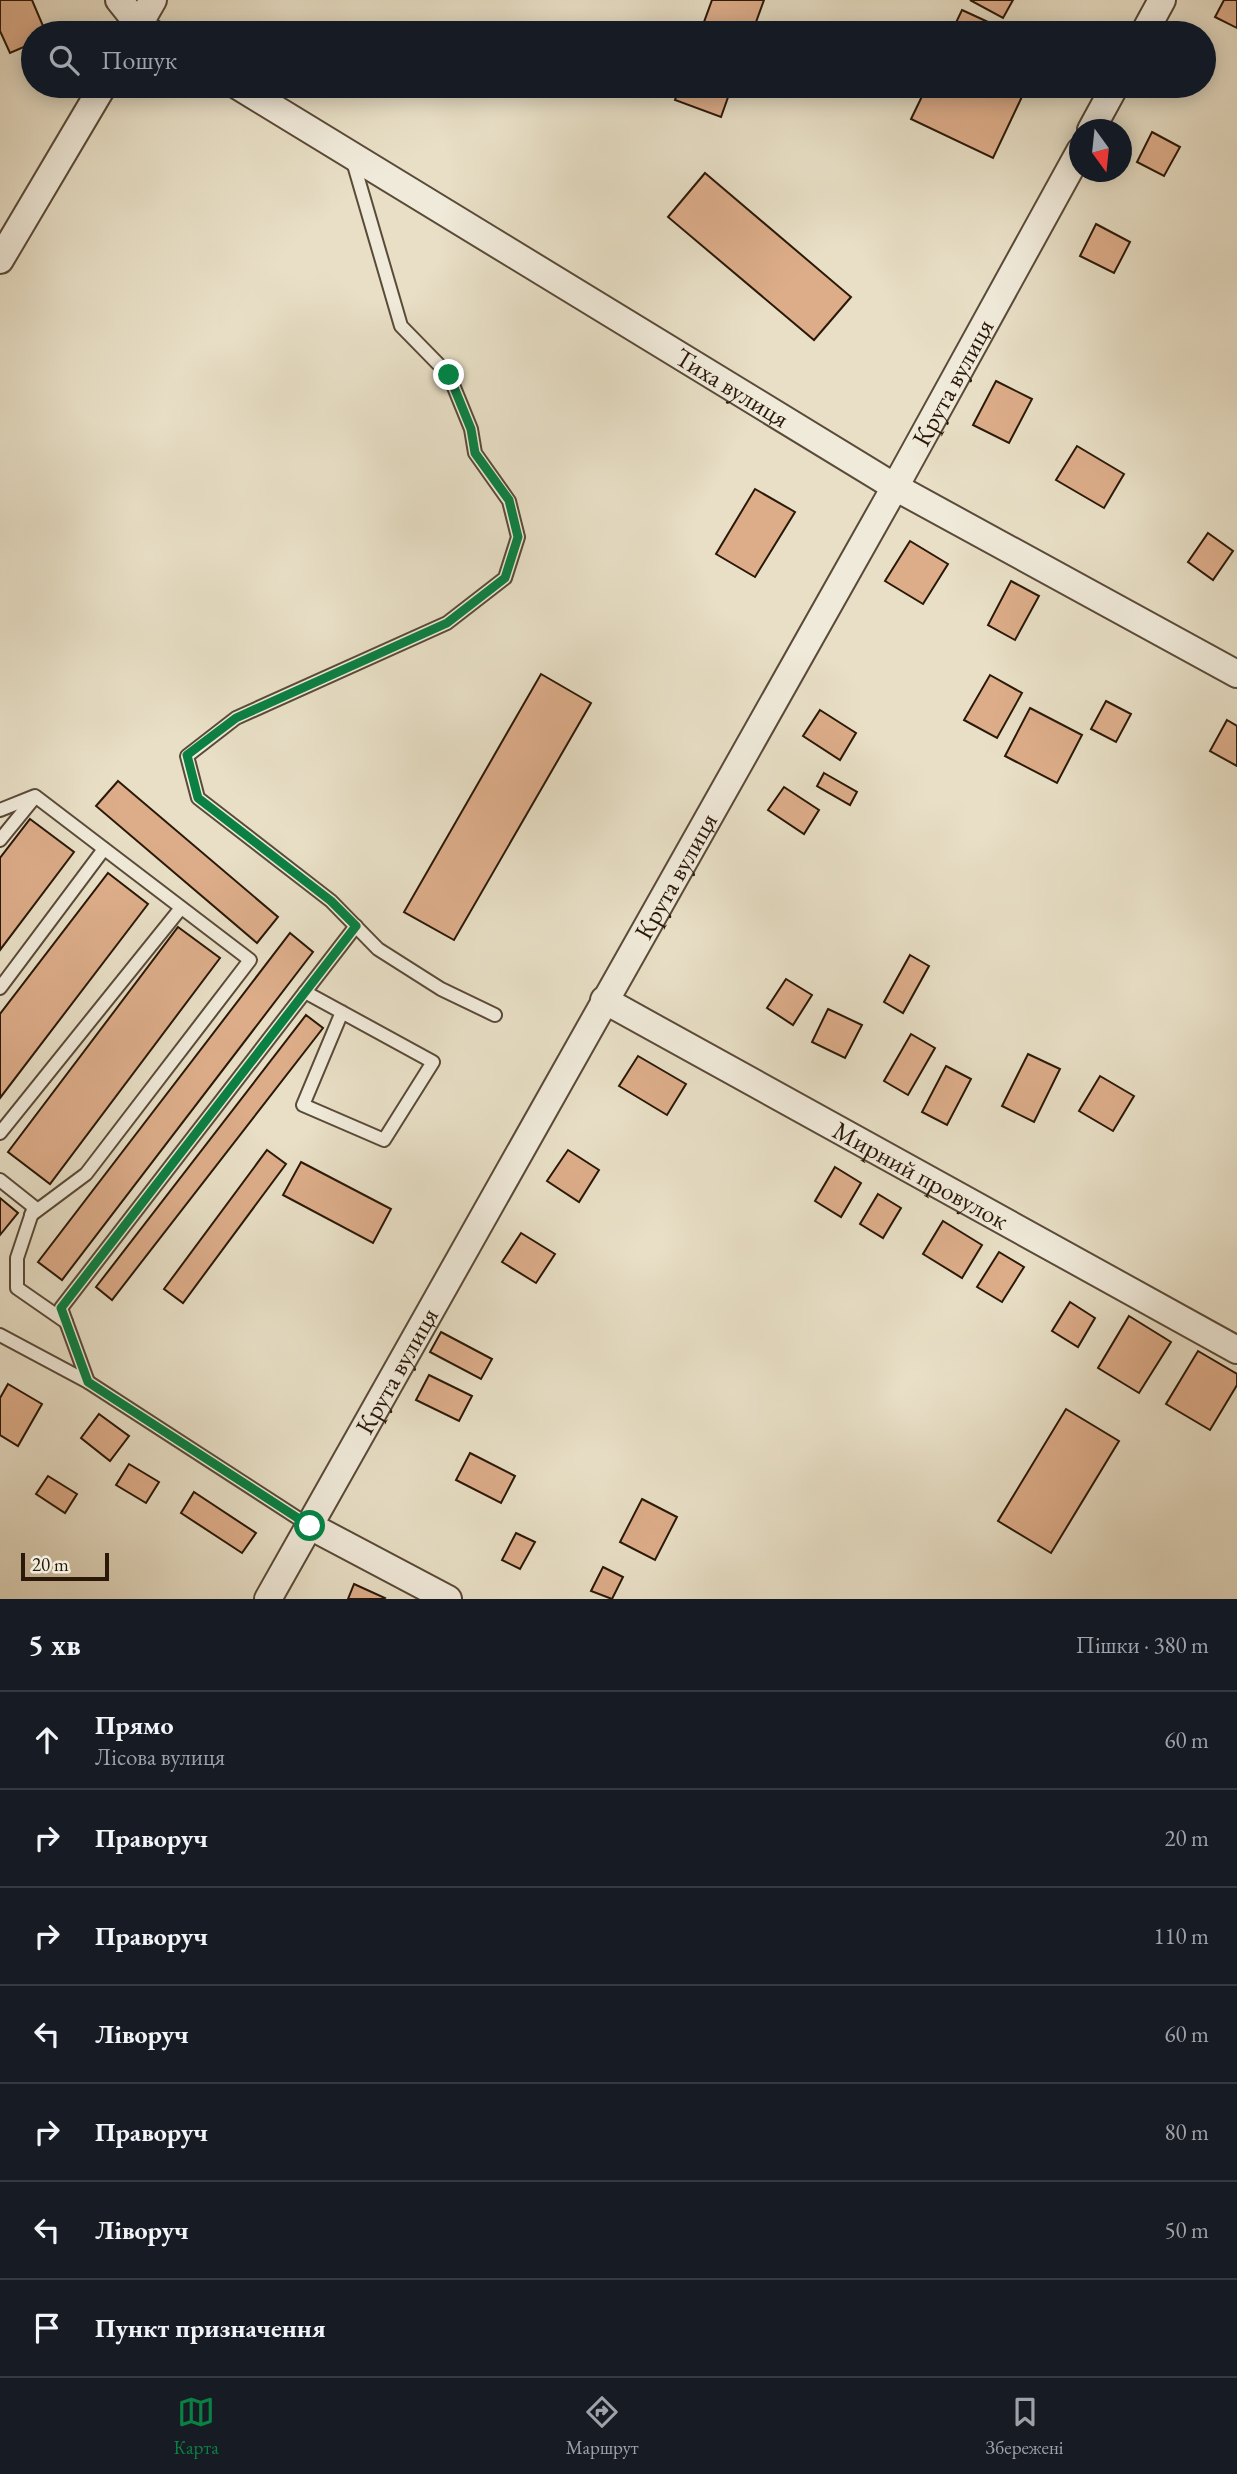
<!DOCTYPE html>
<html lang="uk">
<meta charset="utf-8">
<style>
body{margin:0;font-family:"EB Garamond",serif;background:#242831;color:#f1f3f6}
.compass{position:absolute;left:1069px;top:119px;width:63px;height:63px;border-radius:50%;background:#171b24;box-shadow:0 4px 18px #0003;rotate:165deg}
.scale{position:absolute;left:21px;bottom:18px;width:88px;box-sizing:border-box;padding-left:7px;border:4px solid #2a1808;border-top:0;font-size:19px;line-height:24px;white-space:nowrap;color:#2a1808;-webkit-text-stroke:5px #f0eada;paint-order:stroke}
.stop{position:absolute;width:21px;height:21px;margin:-16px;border:5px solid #0b8043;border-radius:50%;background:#fff}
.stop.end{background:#0b8043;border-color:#fff;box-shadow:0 2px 7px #0008}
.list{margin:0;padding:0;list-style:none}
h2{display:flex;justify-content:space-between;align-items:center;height:91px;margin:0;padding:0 28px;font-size:30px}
h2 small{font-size:23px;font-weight:400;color:#9ea1a6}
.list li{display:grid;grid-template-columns:46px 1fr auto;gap:21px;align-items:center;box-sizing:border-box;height:98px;padding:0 28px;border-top:2px solid #363941}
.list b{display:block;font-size:26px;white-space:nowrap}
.list p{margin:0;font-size:23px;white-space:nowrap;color:#9ea1a6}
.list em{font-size:23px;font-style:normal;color:#9ea1a6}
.icon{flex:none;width:38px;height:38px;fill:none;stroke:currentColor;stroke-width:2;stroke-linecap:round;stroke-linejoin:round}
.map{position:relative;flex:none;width:1237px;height:1599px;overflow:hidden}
.search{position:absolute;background:#171b24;box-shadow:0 4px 18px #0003;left:21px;right:21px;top:21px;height:77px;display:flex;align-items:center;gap:18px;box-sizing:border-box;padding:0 24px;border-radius:38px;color:#9ea1a6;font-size:26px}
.sheet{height:777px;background:#171b24}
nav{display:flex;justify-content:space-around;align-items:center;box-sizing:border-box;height:98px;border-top:2px solid #363941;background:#171b24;font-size:19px;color:#9ea1a6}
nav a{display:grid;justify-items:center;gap:4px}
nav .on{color:#0b8043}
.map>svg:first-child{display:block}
</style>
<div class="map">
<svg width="1237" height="1599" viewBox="0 0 1237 1599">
<rect width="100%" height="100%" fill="#e8dfc6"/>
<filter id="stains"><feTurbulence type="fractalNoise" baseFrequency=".00286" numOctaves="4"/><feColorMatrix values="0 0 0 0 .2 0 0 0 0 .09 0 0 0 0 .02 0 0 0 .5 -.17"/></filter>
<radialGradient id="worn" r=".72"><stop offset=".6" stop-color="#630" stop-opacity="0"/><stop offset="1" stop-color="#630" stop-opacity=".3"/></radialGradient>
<g fill="#ddad8a" stroke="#2a1808" stroke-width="2">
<path d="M 0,0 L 32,0 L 46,33 L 33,33 L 33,43 L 10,53 L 0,31 Z"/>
<path d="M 712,0 L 764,0 L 752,33 L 700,33 Z"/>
<path d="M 970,0 L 1013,0 L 1003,18 Z"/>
<path d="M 1224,0 L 1237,0 L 1237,28 L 1215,17 Z"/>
<path d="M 962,10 L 1012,33 L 951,33 Z"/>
<path d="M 680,86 L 732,86 L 721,117 L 675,100 Z"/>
<path d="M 927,86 L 1027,86 L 993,158 L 911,119 Z"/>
<path d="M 1152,132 L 1180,147 L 1164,176 L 1137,162 Z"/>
<path d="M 705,173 L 851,297 L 814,340 L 668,217 Z"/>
<path d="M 1096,224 L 1130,242 L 1114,273 L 1080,256 Z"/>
<path d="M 996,381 L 1032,399 L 1009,443 L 973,425 Z"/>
<path d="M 1077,446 L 1124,474 L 1104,508 L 1056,480 Z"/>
<path d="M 755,489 L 795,512 L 755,577 L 716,554 Z"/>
<path d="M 1208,533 L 1233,551 L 1213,580 L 1188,562 Z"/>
<path d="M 910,541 L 948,564 L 923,604 L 885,581 Z"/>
<path d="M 1011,581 L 1039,596 L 1015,640 L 988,625 Z"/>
<path d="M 541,674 L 591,703 L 454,940 L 404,912 Z"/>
<path d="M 990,675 L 1022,693 L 997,738 L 964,720 Z"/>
<path d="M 1106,701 L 1131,714 L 1116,742 L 1091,729 Z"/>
<path d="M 1030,708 L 1082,735 L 1057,783 L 1005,756 Z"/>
<path d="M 820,710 L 856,733 L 840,760 L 803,736 Z"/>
<path d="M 1227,720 L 1237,726 L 1237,766 L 1210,751 Z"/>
<path d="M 824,773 L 857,792 L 850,805 L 817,786 Z"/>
<path d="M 118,781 L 278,917 L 257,943 L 96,806 Z"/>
<path d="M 784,787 L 819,810 L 804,834 L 768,810 Z"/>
<path d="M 30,819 L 74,852 L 0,950 L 0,858 Z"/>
<path d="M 108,873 L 148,904 L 0,1098 L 0,1014 Z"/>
<path d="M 178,927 L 220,958 L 50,1184 L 8,1152 Z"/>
<path d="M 290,933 L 313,952 L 62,1280 L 38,1262 Z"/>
<path d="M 910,955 L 929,966 L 903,1013 L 884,1002 Z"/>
<path d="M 786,979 L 812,995 L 793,1025 L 767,1008 Z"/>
<path d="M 828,1009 L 862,1025 L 845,1058 L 812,1042 Z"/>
<path d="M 306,1015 L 323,1028 L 112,1300 L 96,1287 Z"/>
<path d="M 911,1034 L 935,1048 L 908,1095 L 884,1081 Z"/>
<path d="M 1028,1054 L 1060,1069 L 1034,1122 L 1002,1106 Z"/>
<path d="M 638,1056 L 686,1084 L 667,1115 L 619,1086 Z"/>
<path d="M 946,1066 L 971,1079 L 947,1125 L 922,1112 Z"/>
<path d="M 1100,1076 L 1134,1096 L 1113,1131 L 1079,1111 Z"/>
<path d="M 267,1150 L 286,1164 L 183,1303 L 164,1289 Z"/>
<path d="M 568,1150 L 599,1170 L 579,1202 L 547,1181 Z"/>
<path d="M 301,1162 L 391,1209 L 373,1243 L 283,1195 Z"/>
<path d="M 835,1167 L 861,1183 L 841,1217 L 815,1201 Z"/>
<path d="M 878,1194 L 901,1208 L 883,1238 L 860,1224 Z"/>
<path d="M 0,1198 L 18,1213 L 0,1235 Z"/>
<path d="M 943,1221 L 982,1245 L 962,1278 L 923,1254 Z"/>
<path d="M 521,1233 L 555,1254 L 536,1283 L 502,1262 Z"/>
<path d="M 999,1252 L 1024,1267 L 1002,1302 L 977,1287 Z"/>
<path d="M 1070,1302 L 1095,1318 L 1078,1347 L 1052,1331 Z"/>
<path d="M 1129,1316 L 1171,1342 L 1139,1393 L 1098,1368 Z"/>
<path d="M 441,1332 L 492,1359 L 481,1379 L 430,1352 Z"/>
<path d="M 1198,1351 L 1237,1374 L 1237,1385 L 1210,1430 L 1166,1404 Z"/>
<path d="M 429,1375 L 472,1396 L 459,1421 L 416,1400 Z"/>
<path d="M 8,1384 L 42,1404 L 18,1446 L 0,1435 L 0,1398 Z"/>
<path d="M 1066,1409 L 1119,1441 L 1051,1553 L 998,1521 Z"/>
<path d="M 99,1414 L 129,1436 L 110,1461 L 81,1438 Z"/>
<path d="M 470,1453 L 515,1476 L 501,1503 L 456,1480 Z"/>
<path d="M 129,1464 L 159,1482 L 146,1503 L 116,1485 Z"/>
<path d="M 48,1476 L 77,1494 L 65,1513 L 36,1494 Z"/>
<path d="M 194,1492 L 256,1533 L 242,1553 L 181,1513 Z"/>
<path d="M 642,1499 L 677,1517 L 655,1560 L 620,1542 Z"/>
<path d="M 516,1533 L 535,1542 L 520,1569 L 502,1560 Z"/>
<path d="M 603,1567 L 623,1577 L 612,1599 L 591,1591 Z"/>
<path d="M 354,1584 L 385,1598 L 384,1599 L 348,1599 Z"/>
</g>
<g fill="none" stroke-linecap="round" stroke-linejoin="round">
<g stroke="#5a4a38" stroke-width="16">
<g id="service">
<path d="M 352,158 L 401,326 L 449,375 L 471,429 L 475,453 L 509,501 L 518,537 L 505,578 L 447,623 L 236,718 L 187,756 L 198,798 L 331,901 L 378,949 L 441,989 L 495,1015"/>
<path d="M 0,810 L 35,796 L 250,960 L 86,1174 L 31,1215"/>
<path d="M 0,840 L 35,797"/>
<path d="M 0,988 L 104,849"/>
<path d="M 305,992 L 433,1062 L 384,1140 L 303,1105 L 342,1012"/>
<path d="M 0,1133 L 181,908"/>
<path d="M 0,1180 L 34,1207 L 17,1258 L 17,1288 L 66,1322"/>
<path d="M 0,1335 L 88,1382 L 310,1526"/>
<path d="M 88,1382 L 61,1308 L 356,926"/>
</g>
</g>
<g stroke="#5a4a38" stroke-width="30">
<g id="minor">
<path d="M 119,0 L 139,25 L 152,33"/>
<path d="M 134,33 L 153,0"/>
<path d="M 1144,33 L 1162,0"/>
<path id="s1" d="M 238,86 L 895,487 L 1237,674"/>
<path d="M 1091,130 L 1115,86"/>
<path d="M 0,260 L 103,86"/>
<path id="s2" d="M 604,1000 L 1237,1350"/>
<path d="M 310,1526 L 448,1599"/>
<path id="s3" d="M 268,1599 L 895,487 L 1080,151"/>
</g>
</g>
<use href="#service" stroke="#f0eada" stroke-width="12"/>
<use href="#minor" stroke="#f0eada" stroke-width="26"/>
</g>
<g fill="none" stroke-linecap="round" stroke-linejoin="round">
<path stroke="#0b8043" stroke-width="9" d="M 310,1526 L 88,1382 L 61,1308 L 356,926 L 331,901 L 198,798 L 187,755 L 236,718 L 447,623 L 505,578 L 518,537 L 509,500 L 475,453 L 471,429 L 449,375"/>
</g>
<g text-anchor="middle" stroke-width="5" stroke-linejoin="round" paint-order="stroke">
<g font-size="26" fill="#2a1808" stroke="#f0eada">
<text dy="9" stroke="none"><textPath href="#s3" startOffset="1396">Крута вулиця</textPath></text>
<text dy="9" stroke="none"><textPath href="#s1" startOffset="579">Тиха вулиця</textPath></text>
<text dy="9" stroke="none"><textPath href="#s3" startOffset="830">Крута вулиця</textPath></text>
<text dy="9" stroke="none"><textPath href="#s2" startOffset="362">Мирний провулок</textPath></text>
<text dy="9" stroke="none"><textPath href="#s3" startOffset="262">Крута вулиця</textPath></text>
</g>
</g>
<rect width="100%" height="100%" filter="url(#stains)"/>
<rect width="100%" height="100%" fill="url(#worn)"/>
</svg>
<svg class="compass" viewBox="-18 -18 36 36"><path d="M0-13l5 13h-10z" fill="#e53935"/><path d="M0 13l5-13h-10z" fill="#9ea1a6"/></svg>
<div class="scale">20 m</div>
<div class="stop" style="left:310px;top:1526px"></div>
<div class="stop end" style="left:449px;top:375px"></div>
<div class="search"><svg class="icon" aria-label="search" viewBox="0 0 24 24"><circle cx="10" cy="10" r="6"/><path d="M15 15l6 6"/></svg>Пошук</div>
</div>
<section class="sheet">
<h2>5 хв<small>Пішки · 380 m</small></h2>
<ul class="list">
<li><svg class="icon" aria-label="ahead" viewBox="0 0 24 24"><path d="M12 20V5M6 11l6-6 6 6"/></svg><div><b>Прямо</b><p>Лісова вулиця</p></div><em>60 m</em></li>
<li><svg class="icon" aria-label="right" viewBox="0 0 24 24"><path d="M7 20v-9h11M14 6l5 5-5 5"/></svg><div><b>Праворуч</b></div><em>20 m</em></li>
<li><svg class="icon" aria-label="right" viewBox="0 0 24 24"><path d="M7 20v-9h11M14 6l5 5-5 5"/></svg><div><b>Праворуч</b></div><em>110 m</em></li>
<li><svg class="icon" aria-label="left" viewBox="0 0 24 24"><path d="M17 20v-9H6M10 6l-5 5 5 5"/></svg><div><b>Ліворуч</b></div><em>60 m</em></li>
<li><svg class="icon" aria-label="right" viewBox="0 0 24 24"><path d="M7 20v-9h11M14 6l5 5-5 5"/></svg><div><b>Праворуч</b></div><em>80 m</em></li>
<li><svg class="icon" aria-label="left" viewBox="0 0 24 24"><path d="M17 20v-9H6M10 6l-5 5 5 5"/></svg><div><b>Ліворуч</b></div><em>50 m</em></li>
<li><svg class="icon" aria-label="arrive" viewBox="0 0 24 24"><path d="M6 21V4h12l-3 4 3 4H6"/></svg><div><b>Пункт призначення</b></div></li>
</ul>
</section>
<nav>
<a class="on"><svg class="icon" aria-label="map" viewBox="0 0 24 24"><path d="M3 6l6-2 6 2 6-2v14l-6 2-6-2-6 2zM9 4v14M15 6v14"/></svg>Карта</a>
<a><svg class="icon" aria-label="directions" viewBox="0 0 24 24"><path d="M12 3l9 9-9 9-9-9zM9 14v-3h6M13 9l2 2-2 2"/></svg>Маршрут</a>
<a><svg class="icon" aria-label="saved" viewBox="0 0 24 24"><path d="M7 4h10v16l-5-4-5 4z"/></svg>Збережені</a>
</nav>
